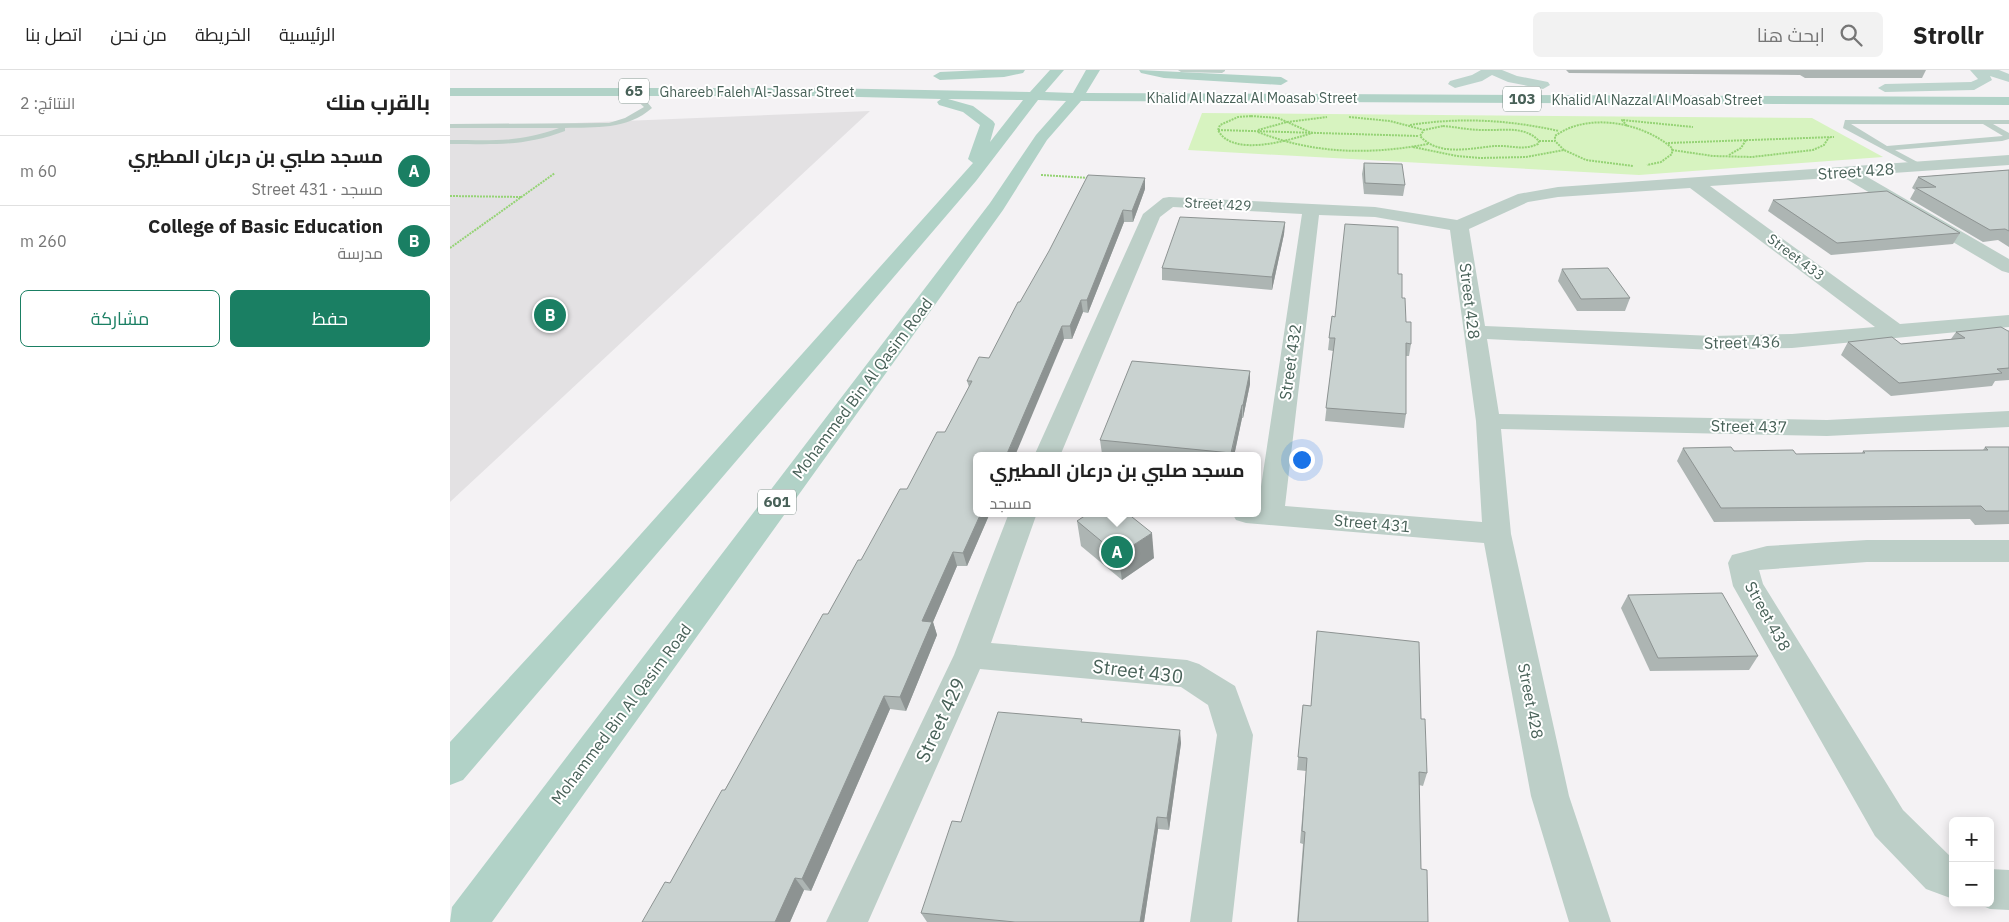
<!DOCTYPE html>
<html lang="ar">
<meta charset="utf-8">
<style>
body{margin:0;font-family:"IBM Plex Sans",Cairo,sans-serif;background:#f2f2f2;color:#222;direction:rtl}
.controls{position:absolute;right:15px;bottom:15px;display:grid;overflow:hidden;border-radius:8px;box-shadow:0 2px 12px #0003}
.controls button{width:45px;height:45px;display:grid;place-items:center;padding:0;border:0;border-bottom:1px solid #e0e0e0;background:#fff;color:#222;font:25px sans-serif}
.you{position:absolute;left:851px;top:389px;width:18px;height:18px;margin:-12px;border:4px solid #fff;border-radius:50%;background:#1a73e8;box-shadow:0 0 0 8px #1a73e833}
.badge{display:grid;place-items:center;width:32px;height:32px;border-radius:50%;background:#1a7f63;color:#fff;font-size:16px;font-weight:700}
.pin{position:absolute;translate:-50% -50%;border:2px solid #fff;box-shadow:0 1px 5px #0006}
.popup{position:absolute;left:523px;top:382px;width:288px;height:65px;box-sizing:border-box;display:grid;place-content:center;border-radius:8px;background:#fff;filter:drop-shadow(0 1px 4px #0005);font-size:16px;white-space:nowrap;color:#767676}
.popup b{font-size:19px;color:#222}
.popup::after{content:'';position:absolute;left:50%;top:100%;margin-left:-10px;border:10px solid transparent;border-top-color:#fff}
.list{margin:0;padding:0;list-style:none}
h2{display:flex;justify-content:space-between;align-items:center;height:65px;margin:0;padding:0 20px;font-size:21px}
h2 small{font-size:16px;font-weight:400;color:#767676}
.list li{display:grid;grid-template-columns:32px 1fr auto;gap:15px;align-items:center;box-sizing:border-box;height:70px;padding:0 20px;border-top:1px solid #e0e0e0}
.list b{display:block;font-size:19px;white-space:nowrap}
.list p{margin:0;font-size:16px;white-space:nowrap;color:#767676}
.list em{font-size:16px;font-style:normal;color:#767676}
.actions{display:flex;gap:10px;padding:15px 20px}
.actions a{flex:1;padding:11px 0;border:1px solid #1a7f63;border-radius:8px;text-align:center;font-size:18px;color:#1a7f63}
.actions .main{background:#1a7f63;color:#fff}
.icon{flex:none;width:28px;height:28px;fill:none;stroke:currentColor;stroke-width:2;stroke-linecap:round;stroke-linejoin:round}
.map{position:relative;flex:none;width:1559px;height:852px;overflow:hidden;direction:ltr}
header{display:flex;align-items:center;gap:30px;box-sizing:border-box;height:70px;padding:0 25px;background:#fff;border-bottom:1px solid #e0e0e0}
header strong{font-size:24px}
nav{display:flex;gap:28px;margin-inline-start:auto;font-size:18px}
.search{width:350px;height:45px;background:#f2f2f2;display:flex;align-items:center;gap:12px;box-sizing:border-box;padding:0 18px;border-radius:8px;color:#767676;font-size:19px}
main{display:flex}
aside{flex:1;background:#fff}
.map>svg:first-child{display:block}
</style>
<header>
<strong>Strollr</strong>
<div class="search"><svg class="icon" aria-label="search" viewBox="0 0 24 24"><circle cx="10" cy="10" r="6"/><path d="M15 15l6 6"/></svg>ابحث هنا</div>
<nav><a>الرئيسية</a><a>الخريطة</a><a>من نحن</a><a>اتصل بنا</a></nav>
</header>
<main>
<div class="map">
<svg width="1559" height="852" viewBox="0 0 1559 852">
<rect width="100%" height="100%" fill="#f4f2f4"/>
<path fill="#e3e1e3" d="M 420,41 L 0,432 L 0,58 Z"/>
<path fill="#d7f3c0" d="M 752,43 L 1362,48 L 1433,87 L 1189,105 L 738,80 Z"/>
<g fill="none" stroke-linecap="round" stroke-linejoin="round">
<g stroke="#95d375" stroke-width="2" stroke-dasharray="2 1" stroke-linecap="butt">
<path d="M 801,46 L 828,48 L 862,63 C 840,70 782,88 768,60 L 770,55 L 788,47 Z"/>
<path d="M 899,47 L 940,51 L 974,60"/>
<path d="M 960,55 C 1011,47 1059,50 1109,61"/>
<path d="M 993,56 C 1006,57 1019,60 1033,60 C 1053,61 1074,55 1089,71 L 1088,74 C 1073,81 1060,75 1045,76 C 1021,78 989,87 970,66 L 974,60 Z"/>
<path d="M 1177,56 L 1172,50 L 1243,57"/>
<path d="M 768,60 L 969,66"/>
<path d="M 808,60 L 837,52 L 877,47"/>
<path d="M 808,62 C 864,84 919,85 978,74"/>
<path d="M 1089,71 L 1105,71"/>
<path d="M 1218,73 L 1384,67"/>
<path d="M 963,77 L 1007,86 L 1030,88 L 1076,87 L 1114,80 L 1136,90 L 1183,96"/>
<path d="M 1114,80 L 1105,71 L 1105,66 C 1138,42 1192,52 1222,78 L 1222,84 L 1211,92 L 1197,95"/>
<path d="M 1222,80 L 1263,86 L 1302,87 L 1363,80 L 1374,75 L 1379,67"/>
<path d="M 1279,85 L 1291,78 L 1296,70"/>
<path d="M 591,105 L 640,108"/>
<path d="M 0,126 L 72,127"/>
<path d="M 0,178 L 105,103"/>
</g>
<g fill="#bdcfc8" fill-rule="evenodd">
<path d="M 728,0 L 775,0 L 775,1 L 772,3 L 731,2 Z"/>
<path d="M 170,20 L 193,27 L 202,38 C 177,60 145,57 115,58 L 115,61 C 72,77 44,74 0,74 L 0,70 C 41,70 69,73 109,58 L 0,58 L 0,54 L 159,53 L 175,48 L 194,37 L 184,28 L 168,23 L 167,22 Z"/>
<path d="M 1395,50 L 1559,50 L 1559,54 L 1543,54 L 1559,63 L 1559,69 L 1552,71 L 1445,80 L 1473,95 L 1474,97 L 1470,99 L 1393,58 ZM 1401,54 L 1533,54 L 1553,66 L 1437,76 Z"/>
</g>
<g fill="#bdcfc8" fill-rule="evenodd">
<path d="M 1559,85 L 1559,95 L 1414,105 L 1559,189 L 1559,203 L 1552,201 L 1393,107 L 1260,116 L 1450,254 L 1559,245 L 1559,257 L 1342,278 L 1263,280 L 1037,269 L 1049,344 L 1377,350 L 1559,341 L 1559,357 L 1377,366 L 1051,359 L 1061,464 L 1119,726 L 1161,852 L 1119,852 L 1081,726 L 1034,473 L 796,453 L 786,450 L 782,443 L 807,443 L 852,144 L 723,137 L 710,147 L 610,386 L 584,386 L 693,144 L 713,128 L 719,127 L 925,137 L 1007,150 L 1068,124 L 1108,117 ZM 1240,118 L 1425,257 L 1342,264 L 1263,266 L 1035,256 L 1019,159 L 1078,132 L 1108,127 ZM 869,145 L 925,147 L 1000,160 L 1026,351 L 1032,452 L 835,436 Z"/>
<path d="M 559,443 L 587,443 L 541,573 L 737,590 L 749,594 L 785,616 L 803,665 L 782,852 L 740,852 L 767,665 L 758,635 L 731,617 L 530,599 L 418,852 L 376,852 L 504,585 Z"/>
<path d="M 1417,470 L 1559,470 L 1559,492 L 1417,492 L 1309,500 L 1313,514 L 1453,740 L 1503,789 L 1503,829 L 1476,819 L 1425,766 L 1283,516 L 1278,493 L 1282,485 L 1317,476 Z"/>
<path d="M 1540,799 L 1559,800 L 1559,840 L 1540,839 L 1526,833 L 1540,833 Z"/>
</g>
<g fill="#bdd4cd" fill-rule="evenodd">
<path d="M 1031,0 L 1052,0 L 1067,6 L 1098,12 L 1100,15 L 1093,19 L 1058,12 L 1042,5 L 1032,11 L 1005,18 L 998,14 L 1000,11 L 1022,5 Z"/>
<path d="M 1520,0 L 1549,0 L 1559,4 L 1559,12 L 1540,6 L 1542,10 L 1524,20 L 1435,22 L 1428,18 L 1435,14 L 1521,12 L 1528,9 Z"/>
</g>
<g fill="#b1d2c7" fill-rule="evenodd">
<path d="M 534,0 L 575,0 L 573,3 L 554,7 L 490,10 L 483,6 L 490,2 Z"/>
<path d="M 600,0 L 614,0 L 595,22 L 623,23 L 636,0 L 650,0 L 636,23 L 1559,27 L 1559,35 L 631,31 L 597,70 L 553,140 L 42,852 L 0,852 L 2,837 L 540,133 L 586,65 L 616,31 L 588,30 L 526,111 L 13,710 L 0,715 L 0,672 L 165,493 L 514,103 L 523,93 L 518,89 L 530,55 L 513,42 L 489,35 L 487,32 L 491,29 L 368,26 L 0,26 L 0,18 L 368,18 L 580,22 ZM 498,29 L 573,30 L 540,72 L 545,54 L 543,51 L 523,36 Z"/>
<path d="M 689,0 L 831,7 L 838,11 L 831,15 L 714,8 L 691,3 Z"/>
</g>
</g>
<g fill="#adb5b3">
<path d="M 1116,0 L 1476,0 L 1472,8 L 1355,8 L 1350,5 L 1119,3 Z"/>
<path d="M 914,93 L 955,115 L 953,126 L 914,124 L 912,104 Z"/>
<path d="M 1559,100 L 1559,177 L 1548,170 L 1533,172 L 1460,129 L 1465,120 L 1462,118 L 1468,107 Z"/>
<path d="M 695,119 L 683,152 L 674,152 L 638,243 L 633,242 L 622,269 L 614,269 L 527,443 L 540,443 L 517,496 L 507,496 L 483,552 L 487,565 L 456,641 L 440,639 L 361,821 L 354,820 L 340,852 L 192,852 L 220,813 L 378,544 L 457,419 L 495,362 L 519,317 L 517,311 L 539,288 L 570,232 Z"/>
<path d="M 1323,130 L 1510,163 L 1503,174 L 1381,185 L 1318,141 Z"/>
<path d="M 835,152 L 834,164 L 822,220 L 712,210 L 712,198 Z"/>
<path d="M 1112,199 L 1180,228 L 1175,241 L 1127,241 L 1108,211 Z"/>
<path d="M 948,204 L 956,252 L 961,274 L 959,286 L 956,286 L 956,344 L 954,358 L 875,351 L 883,281 L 878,280 L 882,246 L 885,247 Z"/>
<path d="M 1559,261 L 1559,310 L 1545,311 L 1542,316 L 1441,326 L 1391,285 L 1398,272 L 1451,274 L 1501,269 L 1506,262 Z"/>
<path d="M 800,301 L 800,314 L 793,348 L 792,348 L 784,386 L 672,386 L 652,384 L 650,370 Z"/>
<path d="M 1535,377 L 1559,377 L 1559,454 L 1525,455 L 1520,449 L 1264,452 L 1227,391 L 1233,378 L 1346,384 L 1412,383 L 1413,381 L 1533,380 Z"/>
<path d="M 627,451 L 704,488 L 672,510 L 631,476 Z"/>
<path d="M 1178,525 L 1308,586 L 1299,600 L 1200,601 L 1171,538 Z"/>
<path d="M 867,561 L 971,649 L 977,703 L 973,716 L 969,715 L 971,799 L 978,852 L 847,852 L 853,774 L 850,773 L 856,701 L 847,700 L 853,635 L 861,636 Z"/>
<path d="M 632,652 L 731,673 L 719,760 L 708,759 L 694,852 L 477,852 L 471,843 L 511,752 Z"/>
</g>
<g fill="#8d9392">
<path d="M 695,108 L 695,119 L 683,152 L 682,141 Z"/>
<path d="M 673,140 L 674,152 L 638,243 L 637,230 Z"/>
<path d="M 835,152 L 834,164 L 822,220 L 822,207 Z"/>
<path d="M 631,230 L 633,242 L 622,269 L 620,256 Z"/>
<path d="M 612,256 L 614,269 L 565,386 L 556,386 Z"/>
<path d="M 800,301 L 800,314 L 793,348 L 793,335 Z"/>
<path d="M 792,335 L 792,348 L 784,386 L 781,386 Z"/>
<path d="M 531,443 L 540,443 L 517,496 L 513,483 Z"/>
<path d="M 702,463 L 704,488 L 672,510 L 668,485 Z"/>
<path d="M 503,482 L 507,496 L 483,552 L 487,565 L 456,641 L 450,627 L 472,551 Z"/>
<path d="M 434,626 L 440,639 L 361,821 L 352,809 Z"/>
<path d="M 730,660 L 731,673 L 719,760 L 717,748 Z"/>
<path d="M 707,747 L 708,759 L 694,852 L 690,852 Z"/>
<path d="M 345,808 L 354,820 L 340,852 L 325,852 Z"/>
</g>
<g fill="#c9d2d0" stroke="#8d9392">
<path d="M 914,93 L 952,94 L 955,115 L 915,113 Z"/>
<path d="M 1559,100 L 1559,161 L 1555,159 L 1540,160 L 1466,118 L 1486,117 L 1468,107 Z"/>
<path d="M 638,105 L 695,108 L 682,141 L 673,140 L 637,230 L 631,230 L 620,256 L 612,256 L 556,386 L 527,386 L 527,443 L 531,443 L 513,483 L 503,482 L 472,551 L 482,552 L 450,627 L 434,626 L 352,809 L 345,808 L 325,852 L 192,852 L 215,812 L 220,813 L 272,720 L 275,720 L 373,544 L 378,544 L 408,490 L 411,490 L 450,419 L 457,419 L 487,362 L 495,362 L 522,311 L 517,311 L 529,287 L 539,288 L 568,232 L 570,232 L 599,181 Z"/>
<path d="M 1437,121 L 1510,163 L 1387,173 L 1323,130 Z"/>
<path d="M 730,147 L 835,152 L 822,207 L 712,198 Z"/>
<path d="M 895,154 L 948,157 L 948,204 L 952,204 L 952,228 L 955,228 L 956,252 L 961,252 L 961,274 L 956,273 L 956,344 L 876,338 L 885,268 L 879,268 L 882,246 L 885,247 Z"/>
<path d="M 1158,198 L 1180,228 L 1131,229 L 1112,199 Z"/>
<path d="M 1551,257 L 1558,261 L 1559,261 L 1559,298 L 1547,299 L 1552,303 L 1449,313 L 1398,272 L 1442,267 L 1451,274 L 1515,268 L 1506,262 Z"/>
<path d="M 682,291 L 800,301 L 793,335 L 792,335 L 781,383 L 650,370 Z"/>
<path d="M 1281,377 L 1284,381 L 1343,380 L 1346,384 L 1415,383 L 1413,381 L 1538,380 L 1535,377 L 1559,377 L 1559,441 L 1536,441 L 1531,436 L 1271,438 L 1233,378 Z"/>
<path d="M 639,443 L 677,443 L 702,463 L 668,485 L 627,451 Z"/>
<path d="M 1272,523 L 1308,586 L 1208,588 L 1178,525 Z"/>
<path d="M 867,561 L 969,572 L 971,649 L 975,649 L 977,703 L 969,702 L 971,799 L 977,800 L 978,852 L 848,852 L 855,762 L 852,761 L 857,688 L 848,687 L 853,635 L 861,636 Z"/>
<path d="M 548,642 L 632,649 L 631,652 L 730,660 L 717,748 L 707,747 L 690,852 L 565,852 L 471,843 L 502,751 L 511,752 Z"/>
</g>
<g text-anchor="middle" stroke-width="4" stroke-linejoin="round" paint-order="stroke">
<g font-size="14" fill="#486158" stroke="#fff">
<text x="307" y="27">Ghareeb Faleh Al-Jassar Street</text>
<text x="802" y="33">Khalid Al Nazzal Al Moasab Street</text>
<text x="1207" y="35">Khalid Al Nazzal Al Moasab Street</text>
<text transform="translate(768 134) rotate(3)" y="5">Street 429</text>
<text transform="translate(1346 187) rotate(37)" y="5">Street 433</text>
</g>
<g fill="#fff" stroke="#7f908a" stroke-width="1">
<rect x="169" y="8.5" width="30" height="25" rx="4"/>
<rect x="1053" y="16.5" width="38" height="25" rx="4"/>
<rect x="308" y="419.5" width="38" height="25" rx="4"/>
</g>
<g font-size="15" font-weight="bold" fill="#486158">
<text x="184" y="26">65</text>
<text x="1072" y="34">103</text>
<text x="327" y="437">601</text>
</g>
<g font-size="16" fill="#486158" stroke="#fff">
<text transform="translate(1406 101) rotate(-4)" y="6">Street 428</text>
<text transform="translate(1020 231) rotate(83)" y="6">Street 428</text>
<text transform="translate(1292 272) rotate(-1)" y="6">Street 436</text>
<text transform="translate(840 292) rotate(-82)" y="6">Street 432</text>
<text transform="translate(412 318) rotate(-53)" y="6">Mohammed Bin Al Qasim Road</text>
<text transform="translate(1299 356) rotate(1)" y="6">Street 437</text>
<text transform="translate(922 453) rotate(5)" y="6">Street 431</text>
<text transform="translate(1318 546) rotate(61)" y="6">Street 438</text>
<text transform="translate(1081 631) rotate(79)" y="6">Street 428</text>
<text transform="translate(171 644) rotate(-53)" y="6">Mohammed Bin Al Qasim Road</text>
</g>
<g font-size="19" fill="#486158" stroke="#fff">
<text transform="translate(688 601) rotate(7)" y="7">Street 430</text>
<text transform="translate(490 650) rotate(-65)" y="7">Street 429</text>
</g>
</g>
</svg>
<div class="controls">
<button>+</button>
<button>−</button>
</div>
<div class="you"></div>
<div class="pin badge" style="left:667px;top:482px">A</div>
<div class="popup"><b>مسجد صلبي بن درعان المطيري</b>مسجد</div>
<div class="pin badge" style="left:100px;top:245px">B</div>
</div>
<aside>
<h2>بالقرب منك<small>النتائج: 2</small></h2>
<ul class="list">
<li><span class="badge">A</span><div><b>مسجد صلبي بن درعان المطيري</b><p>مسجد · Street 431</p></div><em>60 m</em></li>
<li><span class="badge">B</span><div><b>College of Basic Education</b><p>مدرسة</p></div><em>260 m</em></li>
</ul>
<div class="actions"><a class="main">حفظ</a><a>مشاركة</a></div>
</aside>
</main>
